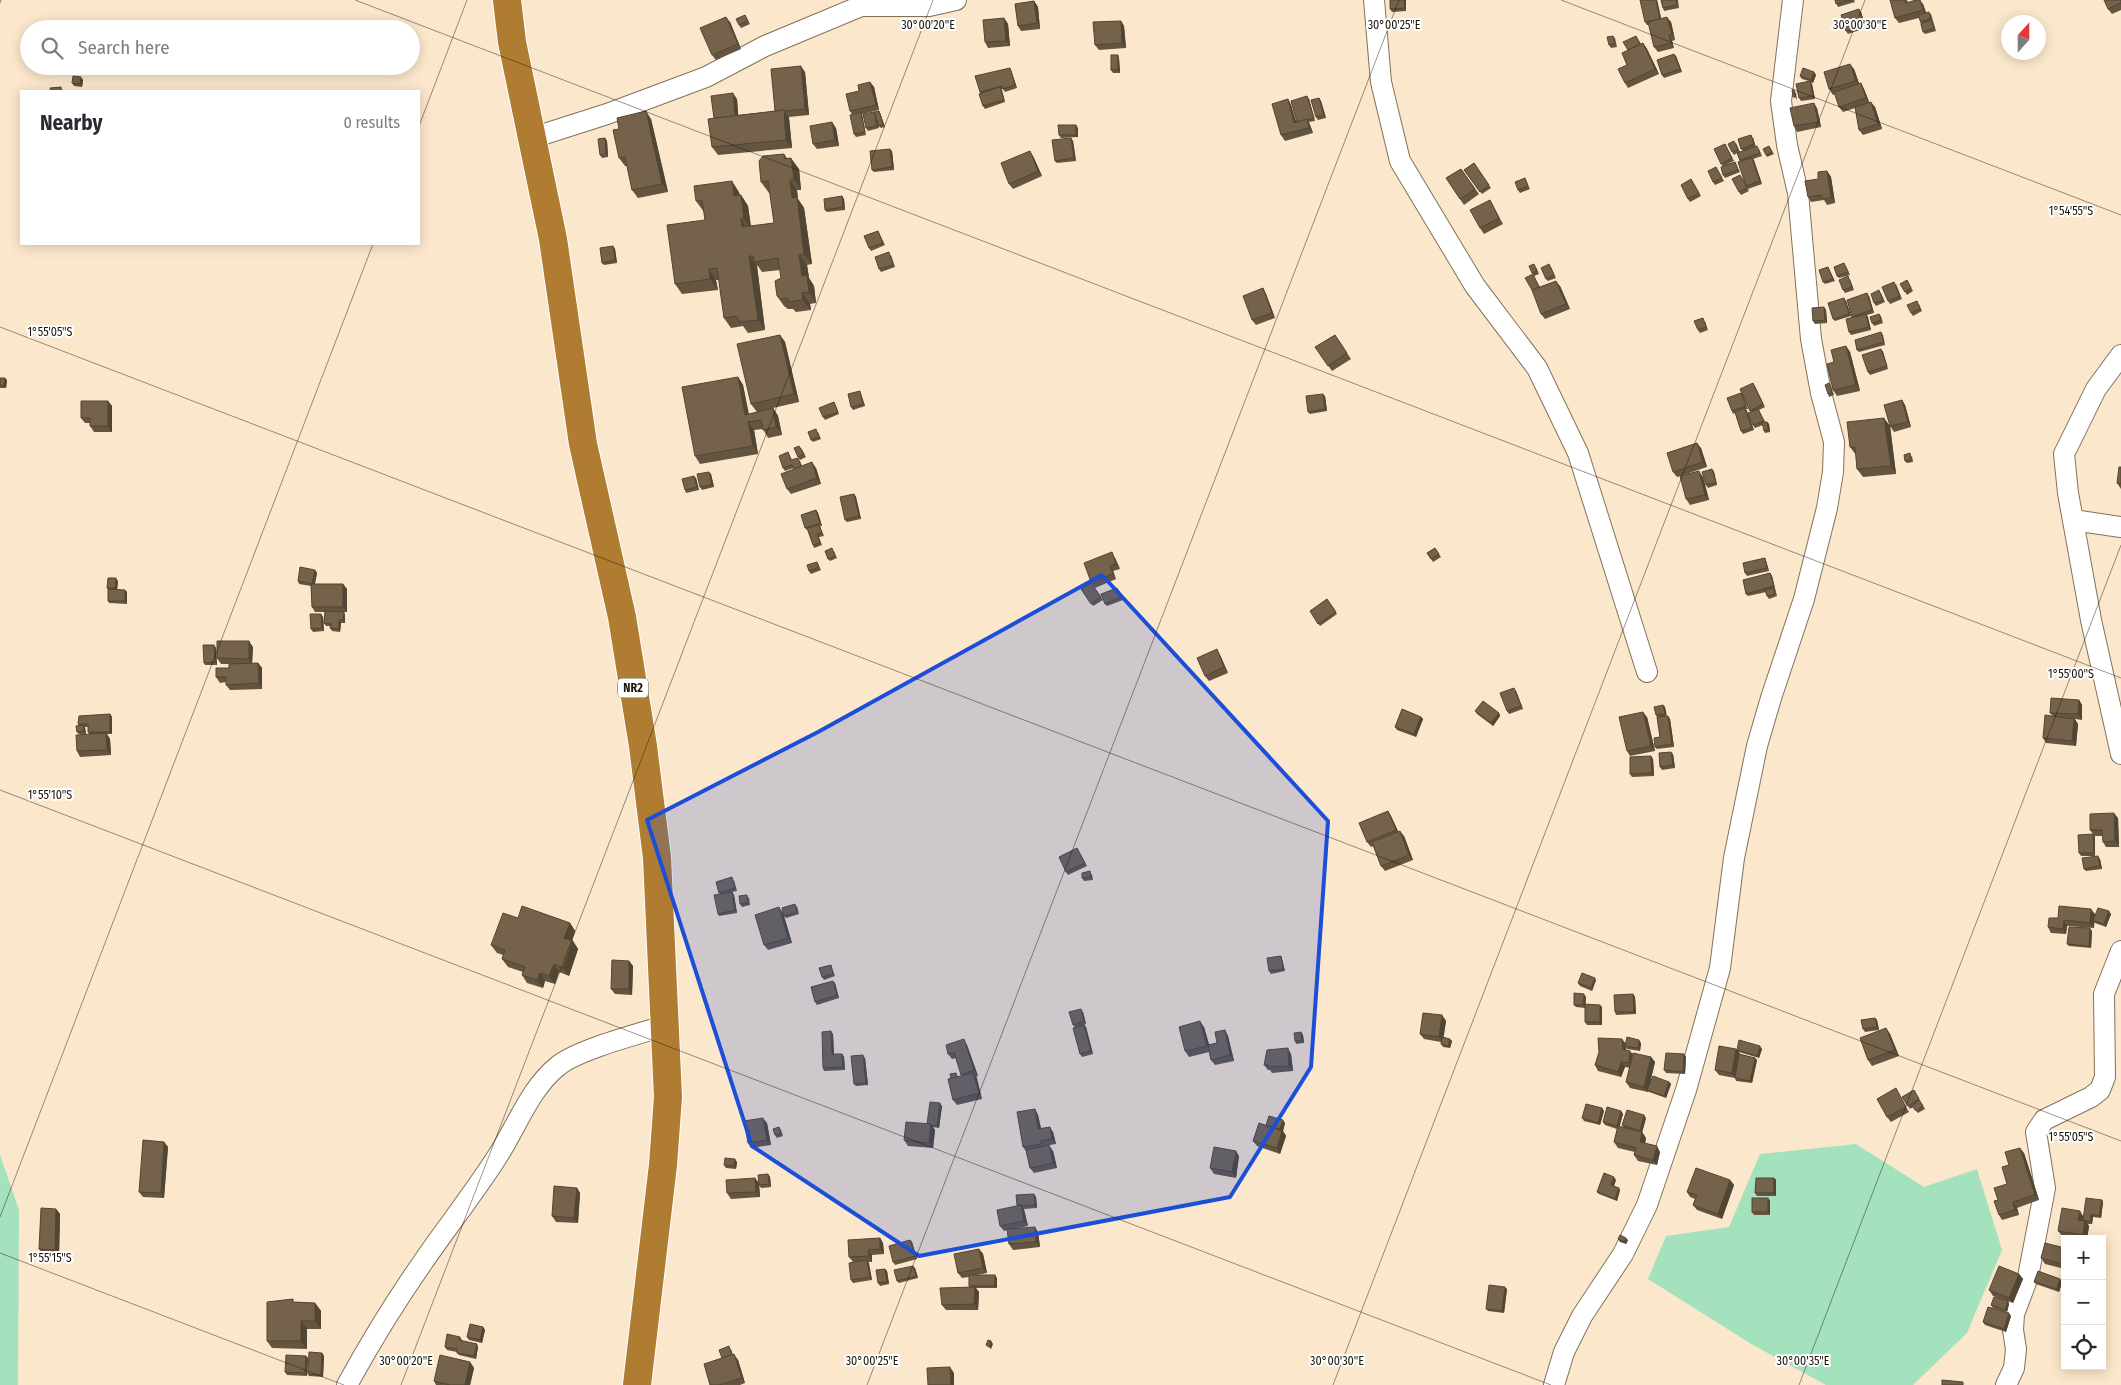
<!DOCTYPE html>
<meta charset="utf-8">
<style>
body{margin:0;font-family:"Fira Sans Condensed",sans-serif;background:#f7f7f7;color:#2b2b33}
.controls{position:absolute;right:15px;bottom:15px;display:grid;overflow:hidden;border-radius:0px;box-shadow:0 2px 12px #0003}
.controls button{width:45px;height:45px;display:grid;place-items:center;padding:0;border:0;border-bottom:1px solid #e1e1e2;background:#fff;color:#2b2b33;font:25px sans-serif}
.compass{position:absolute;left:2001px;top:15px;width:45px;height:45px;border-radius:50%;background:#fff;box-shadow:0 2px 12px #0003;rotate:21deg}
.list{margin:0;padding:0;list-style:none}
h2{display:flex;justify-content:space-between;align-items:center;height:65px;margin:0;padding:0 20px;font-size:21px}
h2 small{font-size:16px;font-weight:400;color:#7c7c81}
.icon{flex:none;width:28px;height:28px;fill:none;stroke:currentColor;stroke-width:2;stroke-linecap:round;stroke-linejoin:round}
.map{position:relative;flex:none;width:2121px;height:1385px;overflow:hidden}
.search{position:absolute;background:#fff;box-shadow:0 2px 12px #0003;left:20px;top:20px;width:400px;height:55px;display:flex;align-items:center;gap:12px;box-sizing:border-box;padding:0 18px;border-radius:28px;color:#7c7c81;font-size:19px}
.panel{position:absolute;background:#fff;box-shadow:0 2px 12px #0003;left:20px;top:90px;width:400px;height:155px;border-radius:0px}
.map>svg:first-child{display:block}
</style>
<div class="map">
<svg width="2121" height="1385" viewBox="0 0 2121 1385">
<rect width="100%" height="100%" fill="#fbe7cb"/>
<g fill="#a4e1bd">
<path d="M 1856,1144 L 1924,1187 L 1977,1169 L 2002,1250 L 1967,1333 L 1913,1385 L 1826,1385 L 1753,1345 L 1648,1279 L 1666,1236 L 1729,1227 L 1760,1154 Z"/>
<path d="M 0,1155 L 19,1210 L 18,1385 L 0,1385 Z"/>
</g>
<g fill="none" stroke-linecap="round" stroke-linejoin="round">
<g stroke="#837259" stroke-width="22">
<g id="minor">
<path d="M 1374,0 L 1381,82 L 1400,161 L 1475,286 L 1537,368 L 1578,453 L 1647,672"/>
<path d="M 532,138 L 607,114 L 706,77 L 765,46 L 861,6 L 929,6 L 956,0"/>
<path d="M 2121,355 L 2096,389 L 2064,454 L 2068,493 L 2091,620 L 2121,754"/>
<path d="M 2073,520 L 2121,527"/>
<path d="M 347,1385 C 370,1343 395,1302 423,1262 C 447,1227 474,1193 497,1157 C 516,1128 530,1088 558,1066 C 577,1050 638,1034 664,1026"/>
<path d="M 1554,1385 L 1564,1352 L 1582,1316 L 1623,1254 L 1647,1205 L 1686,1090 L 1720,968 L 1734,858 L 1757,746 L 1771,698 L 1804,599 L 1827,508 L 1833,472 L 1834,442 L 1821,393 L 1811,339 L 1798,193 L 1787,145 L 1781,101 L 1793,0"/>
<path d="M 2006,1385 L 2014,1368 L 2016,1349 L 2013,1330 L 2014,1314 L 2028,1277 L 2045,1188 L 2036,1132 L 2044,1120 L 2091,1097 L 2100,1090 L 2105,1077 L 2104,994 L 2121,951"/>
</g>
</g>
<g stroke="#fff" stroke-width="30">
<path id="highway" d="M 507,0 L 512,42 L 553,239 L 583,444 L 622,617 L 643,746 L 657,858 L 668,1097 L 663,1165 L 637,1385"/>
</g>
<use href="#minor" stroke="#fff" stroke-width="20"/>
<use href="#highway" stroke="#af7c32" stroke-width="28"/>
</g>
<g fill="#645540">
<path d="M 1406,0 L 1406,11 L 1392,12 L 1390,9 Z"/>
<path d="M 1657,0 L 1661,18 L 1671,22 L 1675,40 L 1672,41 L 1674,48 L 1658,52 L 1654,47 L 1649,25 L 1647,25 L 1645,22 Z"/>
<path d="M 1661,0 L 1678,0 L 1679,8 L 1664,11 L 1663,8 Z"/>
<path d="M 1835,0 L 1854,0 L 1855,2 L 1838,7 Z"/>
<path d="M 1890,0 L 1907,0 L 1908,2 L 1923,4 L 1926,13 L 1931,14 L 1936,31 L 1925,34 L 1923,32 L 1919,18 L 1899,23 L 1895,18 Z"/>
<path d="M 2121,0 L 2121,10 L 2112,14 L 2108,9 Z"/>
<path d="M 1034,1 L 1038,7 L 1040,29 L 1021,31 L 1018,26 Z"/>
<path d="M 1861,12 L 1866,28 L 1848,34 L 1846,31 Z"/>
<path d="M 745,15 L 750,24 L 741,28 L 739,25 Z"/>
<path d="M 1004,18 L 1008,24 L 1010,46 L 988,48 L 985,42 Z"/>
<path d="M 1121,21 L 1124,26 L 1126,48 L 1099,50 L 1095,45 Z"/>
<path d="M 730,22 L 741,49 L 716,60 L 712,55 Z"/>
<path d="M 1613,36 L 1615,38 L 1617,47 L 1611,48 L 1609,45 Z"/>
<path d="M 1636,36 L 1641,44 L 1643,43 L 1647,49 L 1659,74 L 1628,88 L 1625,83 L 1627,65 L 1628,50 Z"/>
<path d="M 1676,56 L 1682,72 L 1664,78 L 1662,75 Z"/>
<path d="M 1119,58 L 1120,73 L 1113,73 L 1111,70 Z"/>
<path d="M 1854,69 L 1859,84 L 1861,83 L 1864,89 L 1869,102 L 1875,107 L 1882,129 L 1863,135 L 1859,130 L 1855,108 L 1843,112 L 1839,107 L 1835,94 L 1833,95 L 1829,89 Z"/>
<path d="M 1011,70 L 1017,88 L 1005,92 L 1003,89 L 1001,89 L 1005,102 L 985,109 L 983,106 L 980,92 Z"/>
<path d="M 805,72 L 809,115 L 789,117 L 789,118 L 792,148 L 718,155 L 712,147 L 714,118 L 737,99 L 738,115 L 775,111 Z"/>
<path d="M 1814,72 L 1816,75 L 1813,83 L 1811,82 L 1812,84 L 1815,99 L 1801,101 L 1799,98 L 1809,81 L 1802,79 L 1800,76 Z"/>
<path d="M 83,80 L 82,87 L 74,86 L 72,83 Z"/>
<path d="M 870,82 L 874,87 L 879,110 L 862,114 L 866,135 L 856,137 L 854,134 L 852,114 L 850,111 L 859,91 Z"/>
<path d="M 1319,98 L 1321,101 L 1326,118 L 1318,120 L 1316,117 Z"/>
<path d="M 1288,99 L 1291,105 L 1296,122 L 1309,99 L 1315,121 L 1309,122 L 1310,125 L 1313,133 L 1285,141 L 1281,135 Z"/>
<path d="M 1817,108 L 1821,127 L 1797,132 L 1794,126 Z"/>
<path d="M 880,113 L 885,127 L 881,128 L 879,126 L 875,115 L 879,128 L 868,131 L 866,128 L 875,114 Z"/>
<path d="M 651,119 L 668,192 L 638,198 L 632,190 L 627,166 L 625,166 L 619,158 Z"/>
<path d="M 836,128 L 839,146 L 817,149 L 813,144 Z"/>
<path d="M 1078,128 L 1078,137 L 1061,138 L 1059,135 Z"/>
<path d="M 1753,137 L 1756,147 L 1759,149 L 1762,156 L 1753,159 L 1762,184 L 1748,189 L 1746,186 L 1740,162 L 1737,153 L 1734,155 L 1732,152 L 1736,143 L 1740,152 L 1737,153 L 1743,151 L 1741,149 Z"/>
<path d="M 605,138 L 607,141 L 608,157 L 602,158 L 600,155 Z"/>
<path d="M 1071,138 L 1073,141 L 1076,161 L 1057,163 L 1055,161 Z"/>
<path d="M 1725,144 L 1734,161 L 1725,165 L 1735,162 L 1740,172 L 1725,178 L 1723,175 L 1723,166 L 1721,164 Z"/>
<path d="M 1769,146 L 1774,154 L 1767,157 L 1766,155 Z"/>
<path d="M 892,151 L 894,170 L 874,172 L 872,170 Z"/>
<path d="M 784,154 L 787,158 L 799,169 L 801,190 L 797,190 L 798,199 L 804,208 L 812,264 L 807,265 L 809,278 L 814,286 L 816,303 L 810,304 L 811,310 L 796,312 L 793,309 L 788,309 L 784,306 L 777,296 L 781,278 L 780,270 L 762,272 L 758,266 L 757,266 L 765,330 L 748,333 L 743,326 L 731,328 L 724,318 L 719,280 L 716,280 L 718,290 L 682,294 L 675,284 L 705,220 L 704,212 L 696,201 L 739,192 L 740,196 L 741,195 L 748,206 L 751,226 L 774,223 L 770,193 L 769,193 L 761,182 Z"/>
<path d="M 1033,156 L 1042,176 L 1013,189 L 1009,184 Z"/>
<path d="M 1474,163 L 1491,188 L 1482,194 L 1464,170 Z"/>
<path d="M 1716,167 L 1724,181 L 1715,185 L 1713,182 Z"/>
<path d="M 1461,169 L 1479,194 L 1464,205 L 1446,178 Z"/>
<path d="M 1827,171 L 1831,177 L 1835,203 L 1827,205 L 1824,200 L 1811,202 L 1808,197 Z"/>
<path d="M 1525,178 L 1530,189 L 1520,193 L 1518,190 Z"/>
<path d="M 1742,178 L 1749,191 L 1741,195 L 1739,192 Z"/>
<path d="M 1691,179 L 1701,196 L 1690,202 L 1688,199 Z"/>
<path d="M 842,196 L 844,199 L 845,210 L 827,212 L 825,210 Z"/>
<path d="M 1490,200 L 1503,224 L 1484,234 L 1480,228 Z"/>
<path d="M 878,231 L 885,245 L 871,251 L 869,248 Z"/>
<path d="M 613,246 L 615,249 L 617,263 L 604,265 L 602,263 Z"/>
<path d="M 891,255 L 895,267 L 881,272 L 879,269 Z"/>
<path d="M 1846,266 L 1850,275 L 1839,278 L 1837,276 Z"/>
<path d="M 1536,267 L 1539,274 L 1534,276 L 1532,273 Z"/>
<path d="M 1551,267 L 1556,278 L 1548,281 L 1546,279 Z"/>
<path d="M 1828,267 L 1835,281 L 1825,284 L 1823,282 Z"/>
<path d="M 1534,277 L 1540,287 L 1560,286 L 1570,309 L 1545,319 L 1541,314 Z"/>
<path d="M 1850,279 L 1854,290 L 1845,293 L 1843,290 Z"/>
<path d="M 1907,280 L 1913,291 L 1907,295 L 1900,284 Z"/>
<path d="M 1896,284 L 1902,299 L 1890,304 L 1888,301 Z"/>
<path d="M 1263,288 L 1266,294 L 1275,318 L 1256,325 L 1252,320 Z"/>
<path d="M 1881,293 L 1885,302 L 1876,306 L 1874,303 Z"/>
<path d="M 1869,296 L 1874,313 L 1867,315 L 1871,330 L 1851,335 L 1849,332 L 1853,317 L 1852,317 Z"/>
<path d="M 1846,301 L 1851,316 L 1835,321 L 1833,319 Z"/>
<path d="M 1919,304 L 1922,311 L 1913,316 L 1911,313 Z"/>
<path d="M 1824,307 L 1826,310 L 1827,323 L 1815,324 L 1813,321 Z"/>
<path d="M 1879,314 L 1881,316 L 1883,323 L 1874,326 L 1872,323 Z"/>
<path d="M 1705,321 L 1708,330 L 1700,333 L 1698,330 Z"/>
<path d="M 1881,332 L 1883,335 L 1885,345 L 1859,352 L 1857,350 Z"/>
<path d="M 780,335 L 785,342 L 799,402 L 773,408 L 778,416 L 782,435 L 768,438 L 763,429 L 754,430 L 758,454 L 700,464 L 695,456 L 738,377 L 743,385 L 749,414 L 757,412 L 751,404 Z"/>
<path d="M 1335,335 L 1351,359 L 1332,371 L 1315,347 Z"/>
<path d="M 1846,346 L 1850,352 L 1860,391 L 1837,396 L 1833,390 L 1834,362 Z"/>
<path d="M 1881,349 L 1883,352 L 1888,369 L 1870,375 L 1868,372 Z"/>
<path d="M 0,378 L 7,380 L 6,388 L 0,388 Z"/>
<path d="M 1829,383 L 1831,386 L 1834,395 L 1829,397 L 1828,394 Z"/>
<path d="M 1755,386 L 1765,407 L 1759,410 L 1765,422 L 1767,422 L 1769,424 L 1770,432 L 1765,433 L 1764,431 L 1763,425 L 1755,428 L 1753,425 L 1751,412 L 1740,389 Z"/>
<path d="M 1741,393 L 1743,396 L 1748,409 L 1746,409 L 1754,430 L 1743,434 L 1741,431 L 1735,413 L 1733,414 L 1732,411 Z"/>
<path d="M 861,394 L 865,406 L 853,410 L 851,407 Z"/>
<path d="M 1325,396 L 1327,411 L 1310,414 L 1308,412 Z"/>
<path d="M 1902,400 L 1905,405 L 1911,427 L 1894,432 L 1890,426 L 1896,474 L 1863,477 L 1857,469 L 1856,455 L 1850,447 L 1890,426 Z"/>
<path d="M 108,401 L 112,406 L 112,432 L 94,432 L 90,426 L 90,423 L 85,423 L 81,418 Z"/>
<path d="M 834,402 L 839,414 L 825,420 L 823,417 Z"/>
<path d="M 818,432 L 821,439 L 813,442 L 811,440 Z"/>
<path d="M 801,448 L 806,457 L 800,460 L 798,457 Z"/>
<path d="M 1701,448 L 1707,467 L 1677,477 L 1673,472 Z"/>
<path d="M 788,452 L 792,460 L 800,461 L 802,466 L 816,468 L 821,484 L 791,494 L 787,489 L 794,469 L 793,468 L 785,471 L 783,468 Z"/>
<path d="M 1912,456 L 1913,462 L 1907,463 L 1905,461 Z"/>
<path d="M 2121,467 L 2121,489 L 2117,483 Z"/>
<path d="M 1712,469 L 1714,472 L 1717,485 L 1708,488 L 1706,485 Z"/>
<path d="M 711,474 L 714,487 L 702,490 L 700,487 Z"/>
<path d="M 1703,477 L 1709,500 L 1690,505 L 1686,499 Z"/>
<path d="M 696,478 L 699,490 L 686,493 L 685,490 Z"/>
<path d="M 854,494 L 856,497 L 861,519 L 847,522 L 845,520 Z"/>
<path d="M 816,510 L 818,513 L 822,526 L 820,526 L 824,536 L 819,537 L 822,545 L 814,548 L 808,530 L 807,530 L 805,528 Z"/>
<path d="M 1435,548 L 1441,557 L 1433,562 L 1427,553 Z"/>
<path d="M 834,551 L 837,558 L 830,561 L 828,559 Z"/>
<path d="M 1115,558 L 1120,569 L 1113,571 L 1116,579 L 1095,588 L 1091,582 Z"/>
<path d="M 1766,561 L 1769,571 L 1747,576 L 1745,573 Z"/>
<path d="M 817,562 L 821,570 L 811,574 L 809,571 Z"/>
<path d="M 315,570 L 317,573 L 315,584 L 343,584 L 347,589 L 347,612 L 342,612 L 345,615 L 345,623 L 341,623 L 340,632 L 332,631 L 330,628 L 330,626 L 326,626 L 324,623 L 325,612 L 315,612 L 312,607 L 311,586 L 299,584 L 298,581 Z"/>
<path d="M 1770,573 L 1772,576 L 1777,596 L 1769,599 L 1767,596 L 1766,592 L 1748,596 L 1746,594 Z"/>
<path d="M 118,581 L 117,590 L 125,590 L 127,592 L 127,604 L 109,603 L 108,601 L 108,589 L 107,588 Z"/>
<path d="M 1091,583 L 1103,600 L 1093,606 L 1081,589 Z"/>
<path d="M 1119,590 L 1123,600 L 1107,606 L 1105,604 Z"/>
<path d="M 1327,599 L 1337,614 L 1320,626 L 1310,611 Z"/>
<path d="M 321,614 L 323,617 L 324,631 L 313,632 L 311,629 Z"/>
<path d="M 214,645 L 216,648 L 217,665 L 205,665 L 204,663 Z"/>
<path d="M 253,647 L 252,663 L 258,663 L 262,668 L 262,689 L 230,690 L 226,685 L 226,682 L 220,683 L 216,677 L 229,668 L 229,664 L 221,664 L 217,658 Z"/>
<path d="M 1220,655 L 1228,673 L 1209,681 L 1205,676 Z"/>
<path d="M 1516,691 L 1523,709 L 1509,714 L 1507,711 Z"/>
<path d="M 2079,700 L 2082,705 L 2082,720 L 2075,719 L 2078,724 L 2076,746 L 2046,743 L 2043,738 L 2053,716 L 2050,713 Z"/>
<path d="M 1663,705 L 1665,707 L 1666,716 L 1668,716 L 1670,719 L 1674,747 L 1657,749 L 1655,747 L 1660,737 L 1657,717 L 1656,715 Z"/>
<path d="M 1475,711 L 1499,713 L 1500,716 L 1493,726 L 1477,714 Z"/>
<path d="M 110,714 L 112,717 L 112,734 L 107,734 L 110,739 L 111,755 L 80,757 L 77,751 L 89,734 L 88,732 L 88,727 L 85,727 L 86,734 L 79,734 L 77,732 L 79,725 L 78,724 Z"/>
<path d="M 1421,717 L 1423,719 L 1416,737 L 1397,730 L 1395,727 Z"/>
<path d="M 1647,717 L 1655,751 L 1630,756 L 1627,751 Z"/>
<path d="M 1673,754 L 1675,768 L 1662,770 L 1660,767 Z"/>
<path d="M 1651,756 L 1653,759 L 1654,776 L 1632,777 L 1630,774 Z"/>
<path d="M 1388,811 L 1391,816 L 1398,832 L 1404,836 L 1413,860 L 1385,871 L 1381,866 L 1373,846 L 1371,847 L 1367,842 Z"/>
<path d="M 2118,818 L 2119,847 L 2106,847 L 2103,842 L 2103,836 L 2094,836 L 2095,837 L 2095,856 L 2081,856 L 2079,853 L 2093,834 L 2090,830 Z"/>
<path d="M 1077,848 L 1087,866 L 1068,875 L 1066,872 Z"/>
<path d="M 2100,859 L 2102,869 L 2086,871 L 2084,869 Z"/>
<path d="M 1092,874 L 1093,880 L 1084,881 L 1082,878 Z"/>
<path d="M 734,880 L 737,891 L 732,892 L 734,895 L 737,913 L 719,916 L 718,914 L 720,894 L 719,893 Z"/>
<path d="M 749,897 L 750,905 L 742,907 L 740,904 Z"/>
<path d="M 797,906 L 799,914 L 786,918 L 784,916 Z"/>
<path d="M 783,913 L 792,943 L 768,950 L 764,945 Z"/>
<path d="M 2095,914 L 2095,916 L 2111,914 L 2106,927 L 2095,923 L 2094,922 L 2094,928 L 2067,926 L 2066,934 L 2051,933 L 2048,927 L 2058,918 Z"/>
<path d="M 518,918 L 570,923 L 575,931 L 572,940 L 578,949 L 569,976 L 559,972 L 555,984 L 545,981 L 543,988 L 527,983 L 522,975 L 523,972 L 508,967 L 502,959 L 503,955 L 497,953 L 491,945 Z"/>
<path d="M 2092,931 L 2091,948 L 2069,946 L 2067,944 Z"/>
<path d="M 1281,956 L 1282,959 L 1285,971 L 1271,974 L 1269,971 Z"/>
<path d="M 629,961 L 633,966 L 632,995 L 615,994 L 611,989 Z"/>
<path d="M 832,968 L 835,976 L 824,980 L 822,977 Z"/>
<path d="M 1596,980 L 1592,991 L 1580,986 L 1578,983 Z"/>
<path d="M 835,983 L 839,998 L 817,1005 L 815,1002 Z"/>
<path d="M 1633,994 L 1635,997 L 1636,1014 L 1616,1015 L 1615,1012 Z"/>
<path d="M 1586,997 L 1585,1008 L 1576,1007 L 1574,1005 Z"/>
<path d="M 1602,1007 L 1602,1025 L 1587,1025 L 1585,1022 Z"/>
<path d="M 1083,1012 L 1086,1024 L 1084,1025 L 1086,1027 L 1093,1054 L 1082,1057 L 1080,1054 L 1075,1027 L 1073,1025 Z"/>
<path d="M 1442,1015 L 1446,1021 L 1443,1037 L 1452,1041 L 1450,1048 L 1443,1047 L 1441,1044 L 1441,1042 L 1424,1039 L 1420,1034 Z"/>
<path d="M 1875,1018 L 1877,1020 L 1879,1030 L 1865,1032 L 1863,1029 Z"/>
<path d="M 1204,1027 L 1209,1045 L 1217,1043 L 1225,1030 L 1228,1036 L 1234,1061 L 1215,1065 L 1211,1060 L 1209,1052 L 1189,1057 L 1185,1051 Z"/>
<path d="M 1886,1028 L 1890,1034 L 1899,1056 L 1872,1066 L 1868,1060 Z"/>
<path d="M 1301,1032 L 1303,1035 L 1304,1043 L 1296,1044 L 1295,1041 Z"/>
<path d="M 833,1034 L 834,1054 L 842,1054 L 844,1057 L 845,1070 L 824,1071 L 823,1068 Z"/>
<path d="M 1622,1039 L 1625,1044 L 1641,1043 L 1640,1051 L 1627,1049 L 1626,1047 L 1626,1050 L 1633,1055 L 1651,1057 L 1655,1062 L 1650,1082 L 1669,1082 L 1671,1084 L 1666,1098 L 1649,1092 L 1648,1091 L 1648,1092 L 1630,1088 L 1626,1082 L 1630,1068 L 1625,1067 L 1621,1077 L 1598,1071 L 1595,1065 Z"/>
<path d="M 967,1045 L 978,1076 L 976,1077 L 982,1099 L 957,1105 L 953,1100 L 951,1078 L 956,1073 L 958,1077 L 962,1076 L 956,1058 L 952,1059 L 948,1054 Z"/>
<path d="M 1736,1049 L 1762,1049 L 1759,1058 L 1739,1052 L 1740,1054 L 1755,1058 L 1757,1060 L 1752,1083 L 1736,1081 L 1735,1078 L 1719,1075 L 1715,1070 Z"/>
<path d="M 1291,1054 L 1293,1071 L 1272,1073 L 1270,1070 L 1268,1070 L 1264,1065 Z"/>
<path d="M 1684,1054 L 1686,1057 L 1685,1074 L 1666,1073 L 1664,1070 Z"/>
<path d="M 865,1058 L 868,1085 L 856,1086 L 854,1084 Z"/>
<path d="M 1914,1090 L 1925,1109 L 1918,1113 L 1913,1107 L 1910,1109 L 1902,1097 Z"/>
<path d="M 1899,1094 L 1909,1112 L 1891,1122 L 1887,1117 Z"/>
<path d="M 942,1106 L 939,1128 L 933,1127 L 935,1130 L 933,1148 L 908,1146 L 904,1140 L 927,1124 Z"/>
<path d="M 1602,1108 L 1604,1111 L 1600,1125 L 1584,1121 L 1582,1118 Z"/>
<path d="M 1035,1109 L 1038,1115 L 1041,1128 L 1053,1132 L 1056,1144 L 1044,1146 L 1053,1151 L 1057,1168 L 1034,1173 L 1030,1168 L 1026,1151 L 1023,1147 Z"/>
<path d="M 1621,1111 L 1623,1114 L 1619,1126 L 1624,1128 L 1622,1125 L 1646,1118 L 1642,1132 L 1646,1138 L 1645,1143 L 1660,1152 L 1657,1165 L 1638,1161 L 1634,1155 L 1635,1152 L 1618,1148 L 1614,1142 L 1617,1129 L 1605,1125 L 1603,1122 Z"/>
<path d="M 767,1123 L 771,1145 L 751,1148 L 748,1143 Z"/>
<path d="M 1285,1123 L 1283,1131 L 1286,1136 L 1280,1154 L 1257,1146 L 1253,1141 L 1266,1125 Z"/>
<path d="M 779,1127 L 781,1130 L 783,1136 L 777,1138 L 775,1135 Z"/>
<path d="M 164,1142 L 168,1147 L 164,1198 L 143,1197 L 139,1192 Z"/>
<path d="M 2024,1153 L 2039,1200 L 2017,1208 L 2019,1215 L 2002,1220 L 1999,1215 L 1998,1200 L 2007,1184 L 2009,1165 Z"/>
<path d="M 1239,1156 L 1236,1178 L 1214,1174 L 1210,1168 Z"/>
<path d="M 737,1162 L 736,1169 L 726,1168 L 724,1165 Z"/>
<path d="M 768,1174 L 770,1177 L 771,1187 L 761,1188 L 759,1185 L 760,1197 L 731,1199 L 727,1193 L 755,1178 L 758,1183 Z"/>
<path d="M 1774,1178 L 1776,1180 L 1776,1196 L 1757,1196 L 1755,1193 Z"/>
<path d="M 1616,1180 L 1614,1186 L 1620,1190 L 1617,1201 L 1599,1194 L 1597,1192 Z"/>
<path d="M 1730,1180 L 1734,1185 L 1722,1219 L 1697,1210 L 1693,1205 L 1695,1199 L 1690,1197 L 1687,1192 Z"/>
<path d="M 577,1188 L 580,1193 L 578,1223 L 556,1222 L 552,1216 Z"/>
<path d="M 1034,1194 L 1036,1197 L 1037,1208 L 1024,1209 L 1028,1226 L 1018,1228 L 1038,1232 L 1040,1247 L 1013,1250 L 1009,1244 L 1008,1230 L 1004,1231 L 1000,1226 L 1017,1205 Z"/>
<path d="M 1768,1198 L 1770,1201 L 1770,1215 L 1754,1215 L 1752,1212 Z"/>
<path d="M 2102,1200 L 2103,1202 L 2101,1218 L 2093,1217 L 2092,1224 L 2088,1224 L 2089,1226 L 2087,1239 L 2075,1239 L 2062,1236 L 2058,1231 L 2083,1216 Z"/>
<path d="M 56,1209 L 60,1214 L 59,1256 L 43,1255 L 39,1249 Z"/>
<path d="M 880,1238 L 883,1243 L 884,1254 L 872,1255 L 872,1262 L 868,1262 L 872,1280 L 853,1283 L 851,1280 L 853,1262 L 849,1257 Z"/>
<path d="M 1618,1239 L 1628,1240 L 1626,1244 L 1620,1242 Z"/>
<path d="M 910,1240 L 912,1242 L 917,1259 L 895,1265 L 893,1262 Z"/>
<path d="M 2065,1248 L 2065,1269 L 2045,1264 L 2041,1258 Z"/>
<path d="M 979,1249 L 983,1254 L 987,1273 L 977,1275 L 997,1278 L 997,1288 L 976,1288 L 979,1292 L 978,1310 L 946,1310 L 942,1305 L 970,1287 L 969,1286 L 969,1277 L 962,1278 L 958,1273 Z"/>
<path d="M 915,1268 L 918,1278 L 899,1283 L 897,1281 Z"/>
<path d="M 885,1269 L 887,1271 L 889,1284 L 880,1286 L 878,1283 Z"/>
<path d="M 2019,1274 L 2023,1279 L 2013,1303 L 1993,1296 L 1989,1290 Z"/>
<path d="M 2034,1282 L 2062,1282 L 2059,1292 L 2036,1284 Z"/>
<path d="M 1507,1289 L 1504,1313 L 1488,1311 L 1486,1309 Z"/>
<path d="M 2008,1301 L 2009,1304 L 2007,1312 L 1993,1308 L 1991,1305 Z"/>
<path d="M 295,1302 L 315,1303 L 321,1311 L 321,1329 L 307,1329 L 307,1349 L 272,1348 L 267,1341 Z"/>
<path d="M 2011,1316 L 2006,1332 L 1985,1325 L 1983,1322 Z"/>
<path d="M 483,1327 L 485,1330 L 482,1343 L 469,1340 L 467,1337 Z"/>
<path d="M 460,1337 L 462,1340 L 462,1341 L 478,1347 L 476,1359 L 459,1355 L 457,1353 L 457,1352 L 447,1350 L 445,1347 Z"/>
<path d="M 731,1349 L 733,1355 L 738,1360 L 745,1383 L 740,1385 L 710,1385 L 722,1358 Z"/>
<path d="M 322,1353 L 324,1356 L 323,1377 L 309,1376 L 308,1374 Z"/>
<path d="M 306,1356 L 308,1358 L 307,1376 L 287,1375 L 285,1372 Z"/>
<path d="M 470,1362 L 474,1368 L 470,1385 L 436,1385 L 434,1381 Z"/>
</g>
<g fill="#514534">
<path d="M 1404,0 L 1406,0 L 1406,11 L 1405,8 Z"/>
<path d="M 1656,0 L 1657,0 L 1662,22 L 1660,19 Z"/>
<path d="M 1920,0 L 1923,4 L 1927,15 L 1923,10 Z"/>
<path d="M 1034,1 L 1038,7 L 1040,29 L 1037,23 Z"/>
<path d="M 1859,9 L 1861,12 L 1866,28 L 1864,26 Z"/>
<path d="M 726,17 L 730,22 L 741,49 L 738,44 Z"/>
<path d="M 1667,17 L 1671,22 L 1675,40 L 1672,34 Z"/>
<path d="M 1004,18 L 1008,24 L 1010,46 L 1006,41 Z"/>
<path d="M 1121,21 L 1124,26 L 1126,48 L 1122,43 Z"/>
<path d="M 1669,35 L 1672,41 L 1674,48 L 1671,43 Z"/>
<path d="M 1643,43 L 1647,49 L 1659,74 L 1655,69 Z"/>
<path d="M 1674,54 L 1676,56 L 1682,72 L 1680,69 Z"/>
<path d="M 1118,55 L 1119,58 L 1120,73 L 1118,70 Z"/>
<path d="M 1850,64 L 1854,69 L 1860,86 L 1856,81 Z"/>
<path d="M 801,66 L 805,72 L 809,115 L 805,109 Z"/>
<path d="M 1010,68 L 1011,70 L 1017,88 L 1015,85 Z"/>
<path d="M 1814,72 L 1816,75 L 1813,83 L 1811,80 Z"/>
<path d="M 81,77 L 83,80 L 82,87 L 80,84 Z"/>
<path d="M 1810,81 L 1812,84 L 1815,99 L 1813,96 Z"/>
<path d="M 870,82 L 874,87 L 879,110 L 876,105 Z"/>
<path d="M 1861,83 L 1864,89 L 1870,104 L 1866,98 Z"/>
<path d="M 1000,87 L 1002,90 L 1005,102 L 1004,100 Z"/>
<path d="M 1794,90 L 1796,93 L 1797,100 L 1795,97 Z"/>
<path d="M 733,93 L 737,99 L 739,124 L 736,118 Z"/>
<path d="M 1307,96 L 1309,99 L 1315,121 L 1314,118 Z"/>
<path d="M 1319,98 L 1321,101 L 1326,118 L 1324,115 Z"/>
<path d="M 1288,99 L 1291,105 L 1298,128 L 1294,123 Z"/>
<path d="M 1871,102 L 1875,107 L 1882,129 L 1878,124 Z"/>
<path d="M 1814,103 L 1817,108 L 1821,127 L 1818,122 Z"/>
<path d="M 784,110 L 789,118 L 792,148 L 786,140 Z"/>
<path d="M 646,111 L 651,119 L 668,192 L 662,184 Z"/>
<path d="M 879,111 L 880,113 L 885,127 L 883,124 Z"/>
<path d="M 874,112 L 875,114 L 879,128 L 877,126 Z"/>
<path d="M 1307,119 L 1310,125 L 1313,133 L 1309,128 Z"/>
<path d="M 832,122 L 836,128 L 839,146 L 835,140 Z"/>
<path d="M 1076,125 L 1078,128 L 1078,137 L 1076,135 Z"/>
<path d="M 605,138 L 607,141 L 608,157 L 606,154 Z"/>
<path d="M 1071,138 L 1073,141 L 1076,161 L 1074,158 Z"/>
<path d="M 890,149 L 892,151 L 894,170 L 892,167 Z"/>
<path d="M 1030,151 L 1033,156 L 1042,176 L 1038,171 Z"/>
<path d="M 791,158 L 799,169 L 801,190 L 794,179 Z"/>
<path d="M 1752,158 L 1754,160 L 1762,184 L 1760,181 Z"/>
<path d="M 1827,171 L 1831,177 L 1835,203 L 1831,197 Z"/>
<path d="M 790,180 L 797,190 L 798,199 L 804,208 L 812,264 L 804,254 L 792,198 Z"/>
<path d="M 732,181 L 739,192 L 741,207 L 734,196 Z"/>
<path d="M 741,195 L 748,206 L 751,229 L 744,219 Z"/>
<path d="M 842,196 L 844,199 L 845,210 L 843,207 Z"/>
<path d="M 741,219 L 748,230 L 742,227 Z"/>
<path d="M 613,246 L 615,249 L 617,263 L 615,260 Z"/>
<path d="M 799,255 L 807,265 L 809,278 L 814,286 L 816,303 L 809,292 L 802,276 Z"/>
<path d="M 749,256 L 757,266 L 765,330 L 758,320 Z"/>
<path d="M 709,269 L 716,280 L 718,290 L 710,279 Z"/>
<path d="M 1556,281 L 1560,286 L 1570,309 L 1566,304 Z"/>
<path d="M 1263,288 L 1266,294 L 1275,318 L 1272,313 Z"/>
<path d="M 802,293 L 810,304 L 811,310 L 803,300 Z"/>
<path d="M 1867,293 L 1869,296 L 1874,313 L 1872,310 Z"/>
<path d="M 1844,298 L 1846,301 L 1851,316 L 1849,314 Z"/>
<path d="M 1824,307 L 1826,310 L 1827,323 L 1825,320 Z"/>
<path d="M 1866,314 L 1868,317 L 1871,330 L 1869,327 Z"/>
<path d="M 780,335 L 785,342 L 799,402 L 794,394 Z"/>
<path d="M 1846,346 L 1850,352 L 1860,391 L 1856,385 Z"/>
<path d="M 1881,349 L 1883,352 L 1888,369 L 1887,366 Z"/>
<path d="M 738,377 L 743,385 L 750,423 L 745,415 Z"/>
<path d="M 5,378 L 7,380 L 6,388 L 4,386 Z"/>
<path d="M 860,391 L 865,406 L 863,404 Z"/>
<path d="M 1323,394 L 1325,396 L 1327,411 L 1325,409 Z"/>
<path d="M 1902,400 L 1905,405 L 1911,427 L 1908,422 Z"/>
<path d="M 108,401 L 112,406 L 112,432 L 108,426 Z"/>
<path d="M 773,408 L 778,416 L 782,435 L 776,427 Z"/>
<path d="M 1745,408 L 1747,411 L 1754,430 L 1752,428 Z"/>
<path d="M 1884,418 L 1890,426 L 1896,474 L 1891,466 Z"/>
<path d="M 748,422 L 754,430 L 758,454 L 753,446 Z"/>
<path d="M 1767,422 L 1769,424 L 1770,432 L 1768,430 Z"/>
<path d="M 1697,443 L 1701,448 L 1707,467 L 1703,462 Z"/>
<path d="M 812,462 L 816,468 L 821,484 L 817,478 Z"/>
<path d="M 1712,469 L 1714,472 L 1717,485 L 1716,483 Z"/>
<path d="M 1699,471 L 1703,477 L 1709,500 L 1705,495 Z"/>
<path d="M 709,472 L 711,474 L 714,487 L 712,485 Z"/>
<path d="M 694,476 L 696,478 L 699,490 L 697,487 Z"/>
<path d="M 854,494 L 856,497 L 861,519 L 859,516 Z"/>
<path d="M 816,510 L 818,513 L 822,526 L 820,523 Z"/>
<path d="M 1112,552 L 1115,558 L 1120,569 L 1116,564 Z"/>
<path d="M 1765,558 L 1766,561 L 1769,571 L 1767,568 Z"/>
<path d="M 1110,566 L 1113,571 L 1116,579 L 1113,574 Z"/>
<path d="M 315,570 L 317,573 L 314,587 L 312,584 Z"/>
<path d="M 1770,573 L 1772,576 L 1775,589 L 1774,586 Z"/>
<path d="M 116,578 L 118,581 L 117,591 L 115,588 Z"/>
<path d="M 343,584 L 347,589 L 347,612 L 343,607 Z"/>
<path d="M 125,590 L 127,592 L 127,604 L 125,601 Z"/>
<path d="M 344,612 L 345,615 L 345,623 L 343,620 Z"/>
<path d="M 321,614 L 323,617 L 324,631 L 322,628 Z"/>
<path d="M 339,620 L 341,623 L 340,632 L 339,629 Z"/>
<path d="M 249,641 L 253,647 L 252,664 L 249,659 Z"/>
<path d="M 214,645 L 216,648 L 217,665 L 215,662 Z"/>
<path d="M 1217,649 L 1220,655 L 1228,673 L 1224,667 Z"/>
<path d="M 258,663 L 262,668 L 262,689 L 259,683 Z"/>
<path d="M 1514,688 L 1516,691 L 1523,709 L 1521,706 Z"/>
<path d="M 2079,700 L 2082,705 L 2082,720 L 2078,714 Z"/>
<path d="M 1663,705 L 1665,707 L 1667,716 L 1665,714 Z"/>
<path d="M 1643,712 L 1647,717 L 1655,751 L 1651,746 Z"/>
<path d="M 1499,713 L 1500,716 L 1493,726 L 1491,723 Z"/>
<path d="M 110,714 L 112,717 L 112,734 L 110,732 Z"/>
<path d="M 1668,716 L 1670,719 L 1674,747 L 1672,744 Z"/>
<path d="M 1421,717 L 1423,719 L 1416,737 L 1414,734 Z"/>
<path d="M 2074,719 L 2078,724 L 2076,746 L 2072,741 Z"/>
<path d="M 84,725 L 85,728 L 86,734 L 84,731 Z"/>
<path d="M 106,733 L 110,739 L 111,755 L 107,750 Z"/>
<path d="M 1671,752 L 1673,754 L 1675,768 L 1673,765 Z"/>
<path d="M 1651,756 L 1653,759 L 1654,776 L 1652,773 Z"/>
<path d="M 1388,811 L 1391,816 L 1400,835 L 1396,830 Z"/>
<path d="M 2114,813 L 2118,818 L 2119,847 L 2115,841 Z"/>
<path d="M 1400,831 L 1404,836 L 1413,860 L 1409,855 Z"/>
<path d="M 2093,834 L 2095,837 L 2095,856 L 2094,853 Z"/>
<path d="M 2098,856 L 2100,859 L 2102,869 L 2100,866 Z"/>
<path d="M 732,892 L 734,895 L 737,913 L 735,910 Z"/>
<path d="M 779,907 L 783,913 L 792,943 L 788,938 Z"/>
<path d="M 2091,909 L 2095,914 L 2094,928 L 2090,923 Z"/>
<path d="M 2109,911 L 2111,914 L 2106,927 L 2104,924 Z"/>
<path d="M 2064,920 L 2067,926 L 2066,934 L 2063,929 Z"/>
<path d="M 570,923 L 575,931 L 570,946 L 564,938 Z"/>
<path d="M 2090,928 L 2092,931 L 2091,948 L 2089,946 Z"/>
<path d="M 573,941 L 578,949 L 569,976 L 563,968 Z"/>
<path d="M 1281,956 L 1282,959 L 1285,971 L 1283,969 Z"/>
<path d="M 629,961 L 633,966 L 632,995 L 629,989 Z"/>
<path d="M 554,964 L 559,972 L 555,984 L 549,976 Z"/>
<path d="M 540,973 L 545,981 L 543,988 L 537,980 Z"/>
<path d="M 1595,978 L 1596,980 L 1592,991 L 1591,988 Z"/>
<path d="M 833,981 L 835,983 L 839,998 L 837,995 Z"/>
<path d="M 1584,994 L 1586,997 L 1585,1008 L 1583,1005 Z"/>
<path d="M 1633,994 L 1635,997 L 1636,1014 L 1634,1012 Z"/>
<path d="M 1600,1005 L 1602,1007 L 1602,1025 L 1600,1022 Z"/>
<path d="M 1081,1009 L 1083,1012 L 1086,1024 L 1084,1021 Z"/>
<path d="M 1442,1015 L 1446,1021 L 1443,1042 L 1439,1037 Z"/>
<path d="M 1875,1018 L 1877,1020 L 1879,1030 L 1877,1027 Z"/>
<path d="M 1200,1021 L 1204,1027 L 1211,1051 L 1207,1046 Z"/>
<path d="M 1084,1025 L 1086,1027 L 1093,1054 L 1091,1051 Z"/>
<path d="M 1886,1028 L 1890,1034 L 1899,1056 L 1895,1050 Z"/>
<path d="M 1225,1030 L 1228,1036 L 1234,1061 L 1230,1055 Z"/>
<path d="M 831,1031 L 833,1034 L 834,1057 L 832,1054 Z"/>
<path d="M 1301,1032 L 1303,1035 L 1304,1043 L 1302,1040 Z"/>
<path d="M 964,1039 L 967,1045 L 978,1076 L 974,1070 Z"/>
<path d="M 1450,1039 L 1452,1041 L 1450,1048 L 1448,1046 Z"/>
<path d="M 1622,1039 L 1626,1044 L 1626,1055 L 1623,1049 Z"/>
<path d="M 1639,1040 L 1641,1043 L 1640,1051 L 1638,1048 Z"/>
<path d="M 1760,1046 L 1762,1049 L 1759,1058 L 1757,1056 Z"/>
<path d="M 1288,1048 L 1291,1054 L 1293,1071 L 1289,1066 Z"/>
<path d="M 1736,1049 L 1740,1054 L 1736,1078 L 1732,1073 Z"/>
<path d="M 1630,1051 L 1634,1056 L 1633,1068 L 1629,1063 Z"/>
<path d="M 842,1054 L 844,1057 L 845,1070 L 843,1067 Z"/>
<path d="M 1684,1054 L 1686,1057 L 1685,1074 L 1683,1072 Z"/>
<path d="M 863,1055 L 865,1058 L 868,1085 L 866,1083 Z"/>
<path d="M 1651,1057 L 1655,1062 L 1648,1092 L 1644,1087 Z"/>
<path d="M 1755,1058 L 1757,1060 L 1752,1083 L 1750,1081 Z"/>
<path d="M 1621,1062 L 1625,1067 L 1621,1077 L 1618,1072 Z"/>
<path d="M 973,1073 L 977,1078 L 982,1099 L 979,1093 Z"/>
<path d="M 1669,1082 L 1671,1084 L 1666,1098 L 1664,1096 Z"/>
<path d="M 940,1103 L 942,1106 L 939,1128 L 937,1126 Z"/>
<path d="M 1602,1108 L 1604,1111 L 1600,1125 L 1598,1123 Z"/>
<path d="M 1035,1109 L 1038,1115 L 1042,1134 L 1038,1129 Z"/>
<path d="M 1621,1111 L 1623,1114 L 1619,1129 L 1617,1126 Z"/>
<path d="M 1644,1115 L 1646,1118 L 1642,1133 L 1640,1131 Z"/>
<path d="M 763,1118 L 767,1123 L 771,1145 L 767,1140 Z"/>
<path d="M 1283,1120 L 1285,1123 L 1283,1131 L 1286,1136 L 1280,1154 L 1277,1148 L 1282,1132 L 1280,1129 Z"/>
<path d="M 931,1124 L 935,1130 L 933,1148 L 929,1143 Z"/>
<path d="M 1050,1127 L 1053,1132 L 1056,1144 L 1052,1139 Z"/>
<path d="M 1642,1132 L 1646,1138 L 1644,1148 L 1640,1142 Z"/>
<path d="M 164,1142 L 168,1147 L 164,1198 L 161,1193 Z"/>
<path d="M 1049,1145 L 1053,1151 L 1057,1168 L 1053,1163 Z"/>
<path d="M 1657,1146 L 1660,1152 L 1657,1165 L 1653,1160 Z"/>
<path d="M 2020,1148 L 2024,1153 L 2039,1200 L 2035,1195 Z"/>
<path d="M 1236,1151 L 1239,1156 L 1236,1178 L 1232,1172 Z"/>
<path d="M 735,1159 L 737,1162 L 736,1169 L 734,1166 Z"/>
<path d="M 768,1174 L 770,1177 L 771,1187 L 769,1184 Z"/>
<path d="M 1614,1177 L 1616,1180 L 1613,1188 L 1611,1185 Z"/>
<path d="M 755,1178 L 759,1183 L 760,1197 L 756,1192 Z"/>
<path d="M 1774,1178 L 1776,1180 L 1776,1196 L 1774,1193 Z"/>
<path d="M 1730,1180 L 1734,1185 L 1722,1219 L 1718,1214 Z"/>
<path d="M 577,1188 L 580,1193 L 578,1223 L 574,1218 Z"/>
<path d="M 1619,1188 L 1620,1190 L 1617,1201 L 1615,1199 Z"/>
<path d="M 1034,1194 L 1036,1197 L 1037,1208 L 1035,1205 Z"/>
<path d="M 1768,1198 L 1770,1201 L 1770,1215 L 1768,1212 Z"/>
<path d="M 2102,1200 L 2103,1202 L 2101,1218 L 2099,1216 Z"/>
<path d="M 2013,1202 L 2017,1208 L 2019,1215 L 2015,1210 Z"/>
<path d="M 1021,1205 L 1024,1210 L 1028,1226 L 1024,1221 Z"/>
<path d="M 56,1209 L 60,1214 L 59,1256 L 55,1250 Z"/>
<path d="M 2080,1211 L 2083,1216 L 2082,1225 L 2078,1220 Z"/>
<path d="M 2091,1214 L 2093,1217 L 2092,1224 L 2090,1222 Z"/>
<path d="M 2085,1221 L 2089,1226 L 2087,1239 L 2085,1239 L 2083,1235 Z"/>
<path d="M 1035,1227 L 1038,1232 L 1040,1247 L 1036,1242 Z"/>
<path d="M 880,1238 L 883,1243 L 884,1254 L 880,1249 Z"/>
<path d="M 1626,1238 L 1628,1240 L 1626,1244 L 1624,1242 Z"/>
<path d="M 910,1240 L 912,1242 L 917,1259 L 915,1256 Z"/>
<path d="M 979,1249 L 983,1254 L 987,1273 L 983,1268 Z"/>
<path d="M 868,1250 L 872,1255 L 872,1262 L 869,1256 Z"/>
<path d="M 867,1260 L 869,1263 L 872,1280 L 870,1277 Z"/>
<path d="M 913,1266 L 915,1268 L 918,1278 L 916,1276 Z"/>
<path d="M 885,1269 L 887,1271 L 889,1284 L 887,1282 Z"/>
<path d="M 2019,1274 L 2023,1279 L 2013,1303 L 2009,1298 Z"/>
<path d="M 995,1275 L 997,1278 L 997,1288 L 995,1286 Z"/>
<path d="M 2060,1279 L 2062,1282 L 2059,1292 L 2057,1289 Z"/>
<path d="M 975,1287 L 979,1292 L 978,1310 L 974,1304 Z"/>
<path d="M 1505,1287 L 1507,1289 L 1504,1313 L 1502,1311 Z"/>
<path d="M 2008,1301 L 2009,1304 L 2007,1312 L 2005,1310 Z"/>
<path d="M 315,1303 L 321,1311 L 321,1329 L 315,1321 Z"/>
<path d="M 2009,1313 L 2011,1316 L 2006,1332 L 2004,1329 Z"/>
<path d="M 301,1321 L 307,1329 L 307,1349 L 301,1341 Z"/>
<path d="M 483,1327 L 485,1330 L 482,1343 L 480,1340 Z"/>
<path d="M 991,1341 L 993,1344 L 991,1349 L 989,1347 Z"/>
<path d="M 477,1344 L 478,1347 L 476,1359 L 474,1356 Z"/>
<path d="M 322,1353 L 324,1356 L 323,1377 L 321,1375 Z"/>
<path d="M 734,1354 L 738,1360 L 745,1383 L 742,1378 Z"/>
<path d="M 306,1356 L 308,1358 L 307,1376 L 305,1373 Z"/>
<path d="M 470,1362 L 474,1368 L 470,1385 L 465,1385 Z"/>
<path d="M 950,1367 L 954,1373 L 954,1385 L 951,1385 Z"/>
</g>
<g fill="#74634a" stroke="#514534">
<path d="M 1390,0 L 1404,0 L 1405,8 L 1390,9 Z"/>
<path d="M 1640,0 L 1656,0 L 1660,19 L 1645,22 Z"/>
<path d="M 1661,0 L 1676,0 L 1677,5 L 1663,8 Z"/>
<path d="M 1835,0 L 1851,0 L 1836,4 Z"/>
<path d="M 1890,0 L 1905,0 L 1906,3 L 1916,0 L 1920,0 L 1923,10 L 1895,18 Z"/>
<path d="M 2104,0 L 2121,0 L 2121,3 L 2108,9 Z"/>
<path d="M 1034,1 L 1037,23 L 1018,26 L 1015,4 Z"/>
<path d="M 1859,9 L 1864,26 L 1846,31 L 1841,15 Z"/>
<path d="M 1929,12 L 1931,18 L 1921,22 L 1918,15 Z"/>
<path d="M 745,15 L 748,21 L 739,25 L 736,19 Z"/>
<path d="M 726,17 L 738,44 L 712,55 L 700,28 Z"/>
<path d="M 1667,17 L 1672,34 L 1669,35 L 1671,43 L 1654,47 L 1648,22 Z"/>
<path d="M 1004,18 L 1006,41 L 985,42 L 983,20 Z"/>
<path d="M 1931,20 L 1934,28 L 1923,32 L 1921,24 Z"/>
<path d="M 1121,21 L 1122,43 L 1095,45 L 1093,22 Z"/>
<path d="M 1613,36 L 1615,44 L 1609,45 L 1607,37 Z"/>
<path d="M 1636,36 L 1640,44 L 1628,50 L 1623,42 Z"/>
<path d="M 1643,43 L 1655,69 L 1625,83 L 1618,69 L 1627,65 L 1622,53 Z"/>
<path d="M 1674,54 L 1680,69 L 1662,75 L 1657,60 Z"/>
<rect x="1111" y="55" width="7" height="15"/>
<path d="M 1850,64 L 1856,81 L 1829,89 L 1824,72 Z"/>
<path d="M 801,66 L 805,109 L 785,111 L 784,110 L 775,111 L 771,69 Z"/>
<path d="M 1010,68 L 1015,85 L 1003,89 L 1002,86 L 980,92 L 975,76 Z"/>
<path d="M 1803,68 L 1814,72 L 1811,80 L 1800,76 Z"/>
<path d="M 73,76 L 81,77 L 80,84 L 72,83 Z"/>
<path d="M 1810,81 L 1813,96 L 1799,98 L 1796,84 Z"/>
<path d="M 870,82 L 876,105 L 850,111 L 846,94 L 859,91 L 858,85 Z"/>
<path d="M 1861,83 L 1866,98 L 1839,107 L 1834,92 Z"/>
<path d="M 61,87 L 62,91 L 51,91 L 50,88 Z"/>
<path d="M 1000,87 L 1004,100 L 983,106 L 979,94 Z"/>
<path d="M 1792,90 L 1794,90 L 1795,97 L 1793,97 Z"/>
<path d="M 733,93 L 735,116 L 714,118 L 711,96 Z"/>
<path d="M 1307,96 L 1314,118 L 1297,122 L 1291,101 Z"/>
<path d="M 1319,98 L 1324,115 L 1316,117 L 1311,100 Z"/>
<path d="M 1288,99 L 1294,123 L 1307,119 L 1309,128 L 1281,135 L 1272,104 Z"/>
<path d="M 1871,102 L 1878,124 L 1859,130 L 1855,107 Z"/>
<path d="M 1814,103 L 1818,122 L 1794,126 L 1790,108 Z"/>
<path d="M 784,110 L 786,140 L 712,147 L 708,119 Z"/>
<path d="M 646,111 L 662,184 L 632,190 L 625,157 L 619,158 L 613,130 L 619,129 L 617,118 Z"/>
<path d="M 879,111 L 883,124 L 879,126 L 874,112 Z"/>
<path d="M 861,112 L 865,132 L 854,134 L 850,115 Z"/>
<path d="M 874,112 L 877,126 L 866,128 L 863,114 Z"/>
<path d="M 832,122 L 835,140 L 813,144 L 810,126 Z"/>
<path d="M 1058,125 L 1076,125 L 1076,135 L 1059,135 Z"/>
<path d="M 1751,135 L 1754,144 L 1741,149 L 1738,139 Z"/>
<path d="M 605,138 L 606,154 L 600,155 L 598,139 Z"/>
<path d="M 1071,138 L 1074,158 L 1055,161 L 1052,140 Z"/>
<path d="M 1734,141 L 1738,149 L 1732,152 L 1728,144 Z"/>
<path d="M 1725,144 L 1732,158 L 1721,164 L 1714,149 Z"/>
<path d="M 1757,146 L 1760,153 L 1740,160 L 1737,153 Z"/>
<path d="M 1769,146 L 1772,152 L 1766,155 L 1763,149 Z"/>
<path d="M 890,149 L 892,167 L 872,170 L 870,151 Z"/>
<path d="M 1030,151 L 1038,171 L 1009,184 L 1001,163 Z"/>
<path d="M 784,154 L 785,159 L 791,158 L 794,179 L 790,180 L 792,198 L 797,197 L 804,254 L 799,255 L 802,276 L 807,275 L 809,292 L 802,293 L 803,300 L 788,302 L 788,298 L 781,299 L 777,296 L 775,281 L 781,278 L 778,258 L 754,262 L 753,256 L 749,256 L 758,320 L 740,322 L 736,316 L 724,318 L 717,268 L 709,269 L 710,279 L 675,284 L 667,225 L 705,220 L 702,200 L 696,201 L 694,186 L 732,181 L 734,196 L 741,195 L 744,219 L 741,219 L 742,227 L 774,223 L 768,181 L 761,182 L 759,161 L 763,156 Z"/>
<path d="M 1752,158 L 1760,181 L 1746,186 L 1738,162 Z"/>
<path d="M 1735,162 L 1738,170 L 1723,175 L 1721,167 Z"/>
<path d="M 1474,163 L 1489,185 L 1480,192 L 1464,170 Z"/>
<path d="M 1716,167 L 1722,178 L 1713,182 L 1708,171 Z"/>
<path d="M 1461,169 L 1475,189 L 1460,199 L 1446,178 Z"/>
<path d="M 1827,171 L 1831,197 L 1824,199 L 1821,195 L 1808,197 L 1805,181 L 1818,179 L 1818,172 Z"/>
<path d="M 1740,175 L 1747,188 L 1739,192 L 1732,179 Z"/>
<path d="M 1525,178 L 1528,186 L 1518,190 L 1515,182 Z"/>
<path d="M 1691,179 L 1699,193 L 1688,199 L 1681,185 Z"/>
<path d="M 842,196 L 843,207 L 825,210 L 824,199 Z"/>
<path d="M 1490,200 L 1499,218 L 1480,228 L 1470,210 Z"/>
<path d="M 878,231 L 883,243 L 869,248 L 864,236 Z"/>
<path d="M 613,246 L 615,260 L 602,263 L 600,248 Z"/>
<path d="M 889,252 L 893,265 L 879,269 L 875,257 Z"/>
<path d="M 1844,263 L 1848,272 L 1837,276 L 1834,267 Z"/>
<path d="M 1534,264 L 1537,271 L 1532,273 L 1529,266 Z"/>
<path d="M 1549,264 L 1554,275 L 1546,279 L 1541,268 Z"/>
<path d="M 1828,267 L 1833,279 L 1823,282 L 1819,270 Z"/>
<path d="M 1533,274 L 1539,287 L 1532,290 L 1525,278 Z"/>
<path d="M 1848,276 L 1852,287 L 1843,290 L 1839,280 Z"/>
<path d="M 1907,280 L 1911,288 L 1905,292 L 1900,284 Z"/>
<path d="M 1556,281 L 1566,304 L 1541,314 L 1532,290 Z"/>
<path d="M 1894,282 L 1900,296 L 1888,301 L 1882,287 Z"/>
<path d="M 1263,288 L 1272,313 L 1252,320 L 1243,296 Z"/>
<path d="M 1879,290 L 1883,300 L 1874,303 L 1871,294 Z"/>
<path d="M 1867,293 L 1872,310 L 1852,317 L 1847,300 Z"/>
<path d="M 1844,298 L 1849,314 L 1833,319 L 1828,303 Z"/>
<path d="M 1917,301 L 1920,309 L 1911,313 L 1907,305 Z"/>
<path d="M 1824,307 L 1825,320 L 1813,321 L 1812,308 Z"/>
<path d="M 1866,314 L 1869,327 L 1849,332 L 1846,319 Z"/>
<path d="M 1879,314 L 1881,320 L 1872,323 L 1870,317 Z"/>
<path d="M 1703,318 L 1706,327 L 1698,330 L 1694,321 Z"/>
<path d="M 1881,332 L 1884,342 L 1857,350 L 1855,340 Z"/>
<path d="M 780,335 L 794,394 L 751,404 L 737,344 Z"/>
<path d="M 1335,335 L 1347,353 L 1328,366 L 1315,347 Z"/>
<path d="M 1846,346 L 1856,385 L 1833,390 L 1827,364 L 1834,362 L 1831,350 Z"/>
<path d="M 1881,349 L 1887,366 L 1868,372 L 1862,355 Z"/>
<path d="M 738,377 L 745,415 L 773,408 L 776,427 L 763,430 L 761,420 L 748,422 L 753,446 L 695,456 L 682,387 Z"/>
<path d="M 0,378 L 5,378 L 4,386 L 0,385 Z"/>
<path d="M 1753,383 L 1763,404 L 1750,411 L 1740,389 Z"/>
<path d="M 1829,383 L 1832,393 L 1828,394 L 1825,385 Z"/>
<path d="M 860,391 L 863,404 L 851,407 L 848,394 Z"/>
<path d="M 1741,393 L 1746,406 L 1732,411 L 1727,398 Z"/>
<path d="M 1323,394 L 1325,409 L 1308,412 L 1306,396 Z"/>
<path d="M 1902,400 L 1908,422 L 1890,426 L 1884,405 Z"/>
<path d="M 81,401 L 108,401 L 108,426 L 90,426 L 90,418 L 81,418 Z"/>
<path d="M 834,402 L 838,412 L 823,417 L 819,408 Z"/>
<path d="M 1745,408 L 1752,428 L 1741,431 L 1735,412 Z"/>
<path d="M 1758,409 L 1764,421 L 1753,425 L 1748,413 Z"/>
<path d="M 1884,418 L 1891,466 L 1857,469 L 1855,447 L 1850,447 L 1847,422 Z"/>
<path d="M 1762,422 L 1767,422 L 1768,430 L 1764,431 Z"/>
<path d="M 816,429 L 819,437 L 811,440 L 808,432 Z"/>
<path d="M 1697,443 L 1703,462 L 1673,472 L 1667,453 Z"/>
<path d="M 799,446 L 804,454 L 798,457 L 794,448 Z"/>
<path d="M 788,452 L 791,460 L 798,458 L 801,466 L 794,469 L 792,465 L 783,468 L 779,456 Z"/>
<path d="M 1910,453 L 1911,460 L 1905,461 L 1904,455 Z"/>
<path d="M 812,462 L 817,478 L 787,489 L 781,474 Z"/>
<path d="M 2119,467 L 2121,467 L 2121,484 L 2117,483 Z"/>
<path d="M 1712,469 L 1716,483 L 1706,485 L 1702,472 Z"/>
<path d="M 1699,471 L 1705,495 L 1686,499 L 1680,476 Z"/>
<path d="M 709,472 L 712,485 L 700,487 L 697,474 Z"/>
<path d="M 694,476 L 697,487 L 685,490 L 682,479 Z"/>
<path d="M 854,494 L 859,516 L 845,520 L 840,497 Z"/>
<path d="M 816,510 L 820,523 L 805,528 L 801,515 Z"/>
<path d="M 819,525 L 822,533 L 817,534 L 820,543 L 813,545 L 807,528 Z"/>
<path d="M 832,548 L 835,556 L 828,559 L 825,551 Z"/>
<path d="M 1435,548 L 1439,554 L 1431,559 L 1427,553 Z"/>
<path d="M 1112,552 L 1116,564 L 1110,566 L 1113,574 L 1091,582 L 1084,563 Z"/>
<path d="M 1765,558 L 1767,568 L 1745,573 L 1743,563 Z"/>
<path d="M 817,562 L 819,567 L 809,571 L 807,565 Z"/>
<path d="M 300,567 L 315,570 L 312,584 L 298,581 Z"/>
<path d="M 1770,573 L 1774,586 L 1746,594 L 1743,580 Z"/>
<path d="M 108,578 L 116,578 L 115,588 L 107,588 Z"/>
<path d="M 1091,583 L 1101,597 L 1091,604 L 1081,589 Z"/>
<path d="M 311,584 L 343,584 L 343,607 L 312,607 Z"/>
<path d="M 1117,588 L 1121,597 L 1105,604 L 1101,594 Z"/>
<path d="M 1774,588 L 1775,594 L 1767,596 L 1765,590 Z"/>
<path d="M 108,589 L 125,590 L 125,601 L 108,601 Z"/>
<path d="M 1327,599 L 1336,612 L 1318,624 L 1310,611 Z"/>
<path d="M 325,611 L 344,612 L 343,620 L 339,620 L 339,629 L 330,628 L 331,624 L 324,623 Z"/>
<path d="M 310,614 L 321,614 L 322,628 L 311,629 Z"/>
<path d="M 217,641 L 249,641 L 249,659 L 217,658 Z"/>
<path d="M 203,645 L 214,645 L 215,662 L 204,663 Z"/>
<path d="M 1217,649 L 1224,667 L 1205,676 L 1197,658 Z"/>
<path d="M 258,663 L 259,683 L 226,685 L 226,677 L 216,677 L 216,668 L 229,668 L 229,664 Z"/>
<path d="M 1514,688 L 1521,706 L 1507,711 L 1500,693 Z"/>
<path d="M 2051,698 L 2079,700 L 2078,714 L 2050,713 Z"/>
<path d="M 1483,701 L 1499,713 L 1491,723 L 1475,711 Z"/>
<path d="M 1663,705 L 1665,714 L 1656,715 L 1654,707 Z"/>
<path d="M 1402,709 L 1421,717 L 1414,734 L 1395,727 Z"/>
<path d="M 1643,712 L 1651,746 L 1627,751 L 1619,717 Z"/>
<path d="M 110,714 L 110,732 L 88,732 L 88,724 L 78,724 L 79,716 Z"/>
<path d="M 2045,715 L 2074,719 L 2072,741 L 2043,738 Z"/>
<path d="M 1668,716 L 1672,744 L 1655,747 L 1654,738 L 1660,737 L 1657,717 Z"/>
<path d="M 84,725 L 84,731 L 77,732 L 76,726 Z"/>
<path d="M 106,733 L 107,750 L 77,751 L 76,735 Z"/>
<path d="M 1671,752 L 1673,765 L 1660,767 L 1659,753 Z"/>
<path d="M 1651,756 L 1652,773 L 1630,774 L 1630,757 Z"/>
<path d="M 1388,811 L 1396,830 L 1367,842 L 1359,823 Z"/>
<path d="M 2114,813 L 2115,841 L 2103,842 L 2102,830 L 2090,830 L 2090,814 Z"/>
<path d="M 1400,831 L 1409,855 L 1381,866 L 1372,842 Z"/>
<path d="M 2093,834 L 2094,853 L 2079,853 L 2078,835 Z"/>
<path d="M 1077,848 L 1085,863 L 1066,872 L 1059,857 Z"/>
<path d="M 2098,856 L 2100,866 L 2084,869 L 2082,858 Z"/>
<path d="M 1090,871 L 1091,877 L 1082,878 L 1082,873 Z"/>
<path d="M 732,877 L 735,888 L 719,893 L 716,882 Z"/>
<path d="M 732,892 L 735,910 L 718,914 L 714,895 Z"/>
<path d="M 747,895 L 748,903 L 740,904 L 739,896 Z"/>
<path d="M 795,904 L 797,912 L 784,916 L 782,908 Z"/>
<path d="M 522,906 L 570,923 L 564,938 L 573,941 L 563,968 L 554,964 L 549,976 L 540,973 L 537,980 L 522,975 L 525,967 L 502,959 L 505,950 L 491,945 L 503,913 L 518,918 Z"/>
<path d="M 2059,906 L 2091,909 L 2090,923 L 2064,920 L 2063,929 L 2048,927 L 2049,918 L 2058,918 Z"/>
<path d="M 779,907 L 788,938 L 764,945 L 755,915 Z"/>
<path d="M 2098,908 L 2109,911 L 2104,924 L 2093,921 Z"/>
<path d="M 2069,927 L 2090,928 L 2089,946 L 2067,944 Z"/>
<path d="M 1281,956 L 1283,969 L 1269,971 L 1267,958 Z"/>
<path d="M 612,960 L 629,961 L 629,989 L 611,989 Z"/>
<path d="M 831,965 L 833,974 L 822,977 L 819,968 Z"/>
<path d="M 1582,973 L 1595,978 L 1591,988 L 1578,983 Z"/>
<path d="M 833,981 L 837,995 L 815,1002 L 811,987 Z"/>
<path d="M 1574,993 L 1584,994 L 1583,1005 L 1574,1005 Z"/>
<path d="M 1633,994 L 1634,1012 L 1615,1012 L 1614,995 Z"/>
<path d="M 1585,1004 L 1600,1005 L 1600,1022 L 1585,1022 Z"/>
<path d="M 1081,1009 L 1084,1021 L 1073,1025 L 1069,1012 Z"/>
<path d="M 1423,1013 L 1442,1015 L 1439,1037 L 1420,1034 Z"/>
<path d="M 1875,1018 L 1877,1027 L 1863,1029 L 1861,1020 Z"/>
<path d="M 1200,1021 L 1207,1046 L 1185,1051 L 1179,1027 Z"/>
<path d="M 1084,1025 L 1091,1051 L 1080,1054 L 1073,1028 Z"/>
<path d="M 1886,1028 L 1895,1050 L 1868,1060 L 1860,1038 Z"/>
<path d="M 1225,1030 L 1230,1055 L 1211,1060 L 1208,1045 L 1217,1043 L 1215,1032 Z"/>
<path d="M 831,1031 L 832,1054 L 842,1054 L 843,1067 L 823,1068 L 822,1032 Z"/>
<path d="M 1301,1032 L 1302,1040 L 1295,1041 L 1294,1033 Z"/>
<path d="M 1442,1037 L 1450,1039 L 1448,1046 L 1441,1044 Z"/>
<path d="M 1627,1037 L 1639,1040 L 1638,1048 L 1625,1046 Z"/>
<path d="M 1598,1038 L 1622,1039 L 1623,1049 L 1630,1051 L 1629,1063 L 1621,1062 L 1618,1072 L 1595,1065 L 1599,1052 Z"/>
<path d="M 964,1039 L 974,1070 L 961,1075 L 954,1052 L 948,1054 L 946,1045 Z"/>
<path d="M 1739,1040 L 1760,1046 L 1757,1056 L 1737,1050 Z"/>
<path d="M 1719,1046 L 1736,1049 L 1732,1073 L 1715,1070 Z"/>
<path d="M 1288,1048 L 1289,1066 L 1268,1067 L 1268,1065 L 1264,1065 L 1267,1050 Z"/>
<path d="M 1633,1053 L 1651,1057 L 1644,1087 L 1626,1082 Z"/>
<path d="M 1666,1053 L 1684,1054 L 1683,1072 L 1664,1070 Z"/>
<path d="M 1739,1054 L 1755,1058 L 1750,1081 L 1735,1078 Z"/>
<path d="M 863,1055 L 866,1083 L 854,1084 L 851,1056 Z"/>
<path d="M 956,1073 L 957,1077 L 951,1078 L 950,1074 Z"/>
<path d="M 973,1073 L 979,1093 L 953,1100 L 948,1079 Z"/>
<path d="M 1653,1076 L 1669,1082 L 1664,1096 L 1647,1090 Z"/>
<path d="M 1896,1088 L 1906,1107 L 1887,1117 L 1877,1099 Z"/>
<path d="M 1914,1090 L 1919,1099 L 1908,1106 L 1902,1097 Z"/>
<path d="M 1919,1100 L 1923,1106 L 1916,1111 L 1912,1106 Z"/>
<path d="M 930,1102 L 940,1103 L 937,1126 L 927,1124 Z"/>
<path d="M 1586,1104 L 1602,1108 L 1598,1123 L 1582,1118 Z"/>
<path d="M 1607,1107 L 1621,1111 L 1617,1126 L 1603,1122 Z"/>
<path d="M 1035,1109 L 1038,1129 L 1050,1127 L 1052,1139 L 1040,1141 L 1041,1144 L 1023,1147 L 1017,1112 Z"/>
<path d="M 1627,1110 L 1644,1115 L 1640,1131 L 1622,1125 Z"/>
<path d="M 1269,1116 L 1283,1120 L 1280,1129 L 1266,1125 Z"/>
<path d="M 763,1118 L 767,1140 L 748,1143 L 744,1121 Z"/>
<path d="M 906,1122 L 931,1124 L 929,1143 L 904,1140 Z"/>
<path d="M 1259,1123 L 1282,1131 L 1277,1148 L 1253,1141 Z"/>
<path d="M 1618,1126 L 1642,1132 L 1640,1142 L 1657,1146 L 1653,1160 L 1634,1155 L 1636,1148 L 1614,1142 Z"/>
<path d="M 779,1127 L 781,1134 L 775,1135 L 773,1129 Z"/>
<path d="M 143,1140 L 164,1142 L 161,1193 L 139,1192 Z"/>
<path d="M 1049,1145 L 1053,1163 L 1030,1168 L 1026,1150 Z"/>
<path d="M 1214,1147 L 1236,1151 L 1232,1172 L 1210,1168 Z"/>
<path d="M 2020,1148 L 2035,1195 L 2013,1202 L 2015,1210 L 1999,1215 L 1994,1201 L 1998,1200 L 1994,1188 L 2007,1184 L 2002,1167 L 2009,1165 L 2005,1152 Z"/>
<path d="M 725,1158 L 735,1159 L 734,1166 L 724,1165 Z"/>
<path d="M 1696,1168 L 1730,1180 L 1718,1214 L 1693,1205 L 1697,1195 L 1687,1192 Z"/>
<path d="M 1604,1173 L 1614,1177 L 1611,1185 L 1619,1188 L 1615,1199 L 1597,1192 Z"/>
<path d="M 768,1174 L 769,1184 L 759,1185 L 758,1175 Z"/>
<path d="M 755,1178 L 756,1192 L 727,1193 L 726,1180 Z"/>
<path d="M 1756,1178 L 1774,1178 L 1774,1193 L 1755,1193 Z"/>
<path d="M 554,1186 L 577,1188 L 574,1218 L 552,1216 Z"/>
<path d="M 1034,1194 L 1035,1205 L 1022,1206 L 1021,1205 L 1017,1205 L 1016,1195 Z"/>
<rect x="1752" y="1198" width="16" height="14"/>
<path d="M 2086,1198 L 2102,1200 L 2099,1216 L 2091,1214 L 2090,1222 L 2083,1220 Z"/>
<path d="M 1021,1205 L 1024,1221 L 1000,1226 L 997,1210 Z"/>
<path d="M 41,1208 L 56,1209 L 55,1250 L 39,1249 Z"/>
<path d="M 2062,1208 L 2080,1211 L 2078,1220 L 2085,1221 L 2083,1235 L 2058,1231 Z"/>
<path d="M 1035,1227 L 1036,1242 L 1009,1244 L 1007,1229 Z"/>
<path d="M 1620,1235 L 1626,1238 L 1624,1242 L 1618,1239 Z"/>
<path d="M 880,1238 L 880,1249 L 868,1250 L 869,1256 L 849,1257 L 848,1240 Z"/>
<path d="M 910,1240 L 915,1256 L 893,1262 L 889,1246 Z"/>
<path d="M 2045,1243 L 2065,1248 L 2065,1265 L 2041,1258 Z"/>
<path d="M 979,1249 L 983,1268 L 958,1273 L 954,1254 Z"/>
<path d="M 867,1260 L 870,1277 L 851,1280 L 849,1263 Z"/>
<path d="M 913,1266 L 916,1276 L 897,1281 L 894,1270 Z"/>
<path d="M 1999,1266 L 2019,1274 L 2009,1298 L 1989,1290 Z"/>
<path d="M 885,1269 L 887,1282 L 878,1283 L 876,1270 Z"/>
<path d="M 2038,1271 L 2060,1279 L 2057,1289 L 2034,1282 Z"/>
<rect x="969" y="1275" width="26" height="11"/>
<path d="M 1489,1285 L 1505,1287 L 1502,1311 L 1486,1309 Z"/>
<path d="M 975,1287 L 974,1304 L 942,1305 L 940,1288 Z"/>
<path d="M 1994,1297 L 2008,1301 L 2005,1310 L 1991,1305 Z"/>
<path d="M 293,1299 L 293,1302 L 315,1303 L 315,1321 L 301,1321 L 301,1341 L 267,1341 L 267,1302 Z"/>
<path d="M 1988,1307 L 2009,1313 L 2004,1329 L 1983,1322 Z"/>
<path d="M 470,1324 L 483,1327 L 480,1340 L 467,1337 Z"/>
<path d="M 447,1334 L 460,1337 L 459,1340 L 477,1344 L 474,1356 L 457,1353 L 457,1349 L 445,1347 Z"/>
<path d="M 988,1340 L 991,1341 L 989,1347 L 986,1345 Z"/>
<path d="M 729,1346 L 732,1355 L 722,1358 L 719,1350 Z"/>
<path d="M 309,1352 L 322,1353 L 321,1375 L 308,1374 Z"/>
<path d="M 734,1354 L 742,1378 L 719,1385 L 710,1385 L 704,1364 Z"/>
<path d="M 286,1355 L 306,1356 L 305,1373 L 285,1372 Z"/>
<path d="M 440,1355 L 470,1362 L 465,1385 L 450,1385 L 434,1381 Z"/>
<path d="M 950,1367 L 951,1385 L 928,1385 L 927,1368 Z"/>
<path d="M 1942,1380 L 1963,1382 L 1963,1385 L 1942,1385 Z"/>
</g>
<path fill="#1d4ed8" fill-opacity="0.2" stroke="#1d4ed8" stroke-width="4" stroke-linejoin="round" d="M 1102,575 L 1328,821 L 1311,1067 L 1230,1197 L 919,1256 L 752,1146 L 647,820 L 818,732 Z"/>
<path fill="none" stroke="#1c150b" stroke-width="1" stroke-opacity="0.45" d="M 355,0 L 2121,678M 1561,0 L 2121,215M 0,3 L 1,0M 419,126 L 467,0M 0,327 L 2121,1141M 0,790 L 1551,1385M 0,1217 L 373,244M 0,1253 L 344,1385M 401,1385 L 933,0M 867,1385 L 1399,0M 1333,1385 L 1865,0M 1799,1385 L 2121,545"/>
<g text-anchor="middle" stroke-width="4" stroke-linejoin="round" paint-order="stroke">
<rect fill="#fff" stroke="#605b54" stroke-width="1" x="618" y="678.5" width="30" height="19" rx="4"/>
<g font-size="12" font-weight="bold" fill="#1c150b">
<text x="633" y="692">NR2</text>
</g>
</g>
<g font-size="12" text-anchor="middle" fill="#1c150b" stroke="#fff" stroke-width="4" stroke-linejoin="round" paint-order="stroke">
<text x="928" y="29">30°00'20"E</text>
<text x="1394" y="29">30°00'25"E</text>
<text x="1860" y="29">30°00'30"E</text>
<text x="2071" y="215">1°54'55"S</text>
<text x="50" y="336">1°55'05"S</text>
<text x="2071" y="678">1°55'00"S</text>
<text x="50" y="799">1°55'10"S</text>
<text x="2071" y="1141">1°55'05"S</text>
<text x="50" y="1262">1°55'15"S</text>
<text x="406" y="1365">30°00'20"E</text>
<text x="872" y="1365">30°00'25"E</text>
<text x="1337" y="1365">30°00'30"E</text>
<text x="1803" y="1365">30°00'35"E</text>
</g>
</svg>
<div class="controls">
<button>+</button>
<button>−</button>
<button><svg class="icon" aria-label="locate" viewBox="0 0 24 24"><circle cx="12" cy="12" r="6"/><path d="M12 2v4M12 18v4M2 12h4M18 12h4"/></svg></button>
</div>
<svg class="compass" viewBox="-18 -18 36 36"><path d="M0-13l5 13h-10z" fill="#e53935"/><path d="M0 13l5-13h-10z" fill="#7c7c81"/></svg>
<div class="search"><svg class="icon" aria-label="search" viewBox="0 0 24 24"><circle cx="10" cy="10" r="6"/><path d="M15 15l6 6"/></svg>Search here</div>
<section class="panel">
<h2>Nearby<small>0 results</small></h2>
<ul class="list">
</ul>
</section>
</div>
